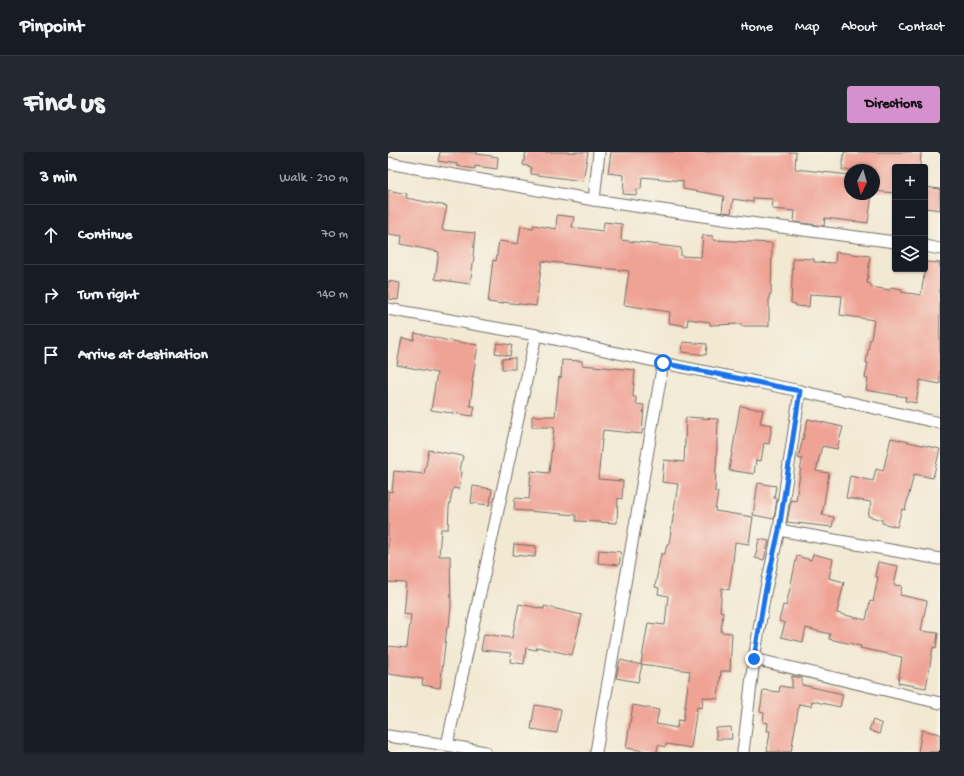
<!DOCTYPE html>
<meta charset="utf-8">
<style>
body{margin:0;font-family:"Gochi Hand",sans-serif;background:#242831;color:#f1f3f6}
.controls{position:absolute;right:12px;top:12px;display:grid;overflow:hidden;border-radius:4px;box-shadow:0 1px 3px #0004}
.controls button{width:36px;height:36px;display:grid;place-items:center;padding:0;border:0;border-bottom:1px solid #363941;background:#171b24;color:#f1f3f6;font:20px sans-serif}
.compass{position:absolute;left:456px;top:12px;width:36px;height:36px;border-radius:50%;background:#171b24;box-shadow:0 1px 3px #0004;rotate:185deg}
.stop{position:absolute;width:12px;height:12px;margin:-9px;border:3px solid #1a73e8;border-radius:50%;background:#fff}
.stop.end{background:#1a73e8;border-color:#fff;box-shadow:0 1px 4px #0008}
.list{margin:0;padding:0;list-style:none}
h2{display:flex;justify-content:space-between;align-items:center;height:52px;margin:0;padding:0 16px;font-size:17px}
h2 small{font-size:13px;font-weight:400;color:#9ea1a6}
.list li{display:grid;grid-template-columns:26px 1fr auto;gap:12px;align-items:center;box-sizing:border-box;height:60px;padding:0 16px;border-top:1px solid #363941}
.list b{display:block;font-size:15px;white-space:nowrap}
.list em{font-size:13px;font-style:normal;color:#9ea1a6}
.icon{flex:none;width:22px;height:22px;fill:none;stroke:currentColor;stroke-width:2;stroke-linecap:round;stroke-linejoin:round}
.map{position:relative;flex:none;width:552px;height:600px;overflow:hidden;border-radius:4px}
header{display:flex;align-items:center;gap:24px;box-sizing:border-box;height:56px;padding:0 20px;background:#171b24;border-bottom:1px solid #363941}
header strong{font-size:19px}
nav{display:flex;gap:22px;margin-inline-start:auto;font-size:14px}
.intro{display:flex;align-items:center;justify-content:space-between;box-sizing:border-box;height:96px;padding:0 24px}
h1{margin:0;font-size:28px}
.button{padding:10px 18px;border-radius:4px;background:#d690ce;color:#111;font-size:14px;font-weight:700}
main{display:flex;gap:24px;padding:0 24px}
aside{flex:1;background:#171b24;border-radius:4px;box-shadow:0 1px 3px #0004}
.map>svg:first-child{display:block}
</style>
<header>
<strong>Pinpoint</strong>
<nav><a>Home</a><a>Map</a><a>About</a><a>Contact</a></nav>
</header>
<div class="intro"><h1>Find us</h1><a class="button">Directions</a></div>
<main>
<aside>
<h2>3 min<small>Walk · 210 m</small></h2>
<ul class="list">
<li><svg class="icon" aria-label="ahead" viewBox="0 0 24 24"><path d="M12 20V5M6 11l6-6 6 6"/></svg><div><b>Continue</b></div><em>70 m</em></li>
<li><svg class="icon" aria-label="right" viewBox="0 0 24 24"><path d="M7 20v-9h11M14 6l5 5-5 5"/></svg><div><b>Turn right</b></div><em>140 m</em></li>
<li><svg class="icon" aria-label="arrive" viewBox="0 0 24 24"><path d="M6 21V4h12l-3 4 3 4H6"/></svg><div><b>Arrive at destination</b></div></li>
</ul>
</aside>
<div class="map">
<svg width="552" height="600" viewBox="0 0 552 600">
<rect width="100%" height="100%" fill="#f7f3e8"/>
<filter id="ink" filterUnits="userSpaceOnUse"><feTurbulence type="fractalNoise" baseFrequency=".025" numOctaves="2"/><feDisplacementMap in="SourceGraphic" scale="8" xChannelSelector="R" yChannelSelector="G"/><feConvolveMatrix kernelMatrix="1 2 1 2 8 2 1 2 1" color-interpolation-filters="sRGB"/></filter>
<filter id="wash" filterUnits="userSpaceOnUse"><feTurbulence type="fractalNoise" baseFrequency=".012" numOctaves="4" result="noise"/><feDisplacementMap in="SourceGraphic" scale="16" xChannelSelector="R" yChannelSelector="G"/><feGaussianBlur stdDeviation="0.9" result="paint"/><feColorMatrix in="noise" values="0 0 0 0 0 0 0 0 0 0 0 0 0 0 0 0 0 1.4 0 .05"/><feComposite in="paint" operator="in"/></filter>
<g filter="url(#wash)">
<rect width="100%" height="100%" fill="#f2e9d3"/>
<g id="blocks">
<g fill="#efa395">
<path d="M 52,0 L 89,0 L 89,2 L 110,5 L 109,17 L 87,14 L 87,17 L 69,14 L 70,12 L 50,9 Z"/>
<path d="M 138,0 L 200,0 L 195,29 L 143,22 L 143,15 L 135,13 Z"/>
<path d="M 223,0 L 408,0 L 407,17 L 462,23 L 462,42 L 484,42 L 480,71 L 437,66 L 436,74 L 406,70 L 407,59 L 384,57 L 385,47 L 365,46 L 365,50 L 345,47 L 343,61 L 334,60 L 336,44 L 295,37 L 295,29 L 254,25 L 253,37 L 249,37 L 249,43 L 235,42 L 236,23 L 220,21 Z"/>
<path d="M 456,0 L 533,0 L 532,15 L 507,15 L 507,41 L 486,39 L 486,18 L 454,18 Z"/>
<path d="M 537,35 L 552,37 L 552,58 L 537,56 Z"/>
<path d="M 0,38 L 19,42 L 18,46 L 59,54 L 54,78 L 87,81 L 85,104 L 86,105 L 82,132 L 47,127 L 51,100 L 13,92 L 14,84 L 0,82 Z"/>
<path d="M 169,63 L 186,65 L 184,75 L 215,79 L 216,70 L 234,72 L 233,88 L 293,96 L 293,104 L 313,105 L 315,83 L 325,84 L 325,88 L 384,91 L 383,143 L 381,143 L 381,174 L 353,174 L 353,172 L 322,173 L 322,170 L 300,167 L 299,174 L 281,171 L 282,160 L 236,153 L 241,119 L 154,109 L 148,154 L 115,150 L 115,152 L 100,150 L 105,108 L 108,109 L 111,89 L 130,92 L 133,74 L 145,76 L 146,73 L 168,77 Z"/>
<path d="M 448,100 L 482,104 L 479,131 L 483,132 L 483,135 L 502,138 L 503,135 L 514,137 L 513,140 L 533,143 L 537,117 L 537,110 L 552,111 L 552,232 L 532,228 L 528,251 L 517,249 L 518,245 L 478,238 L 480,227 L 477,226 L 480,211 L 478,211 L 482,187 L 483,187 L 486,168 L 452,163 L 454,144 L 422,142 L 421,155 L 408,154 L 408,152 L 403,151 L 405,106 L 426,107 L 426,110 L 447,111 Z"/>
<path d="M 0,129 L 12,131 L 10,148 L 0,147 Z"/>
<path d="M 27,181 L 57,188 L 90,193 L 84,230 L 85,230 L 82,254 L 87,254 L 85,264 L 43,258 L 49,221 L 9,213 L 14,186 L 26,188 Z"/>
<path d="M 295,190 L 319,192 L 318,203 L 294,200 Z"/>
<path d="M 109,191 L 124,193 L 122,204 L 107,201 Z"/>
<path d="M 127,206 L 127,217 L 114,217 L 114,207 Z"/>
<path d="M 174,208 L 194,209 L 194,213 L 247,218 L 245,245 L 248,245 L 248,252 L 256,253 L 254,282 L 215,278 L 210,327 L 235,329 L 234,347 L 230,346 L 229,371 L 188,369 L 188,363 L 126,358 L 127,346 L 141,347 L 143,319 L 161,321 L 166,275 L 144,275 L 144,264 L 167,264 L 171,225 L 173,226 Z"/>
<path d="M 352,254 L 375,258 L 372,271 L 384,273 L 381,292 L 376,291 L 373,309 L 368,308 L 366,322 L 341,318 Z"/>
<path d="M 298,265 L 330,267 L 327,340 L 330,340 L 327,359 L 365,365 L 361,392 L 347,390 L 345,410 L 341,438 L 334,436 L 332,459 L 335,460 L 333,480 L 344,481 L 342,519 L 333,519 L 330,547 L 315,545 L 314,556 L 309,555 L 303,596 L 278,592 L 277,595 L 270,593 L 269,600 L 263,600 L 238,596 L 245,553 L 271,558 L 268,572 L 289,576 L 290,568 L 295,569 L 302,519 L 253,512 L 260,471 L 277,473 L 280,444 L 270,442 L 271,436 L 267,435 L 273,402 L 277,402 L 279,392 L 281,392 L 290,332 L 274,330 L 276,308 L 296,310 Z"/>
<path d="M 420,267 L 455,275 L 449,297 L 434,294 L 428,319 L 441,321 L 434,363 L 446,365 L 444,375 L 399,370 L 403,348 L 408,349 L 414,307 L 410,306 Z"/>
<path d="M 503,286 L 552,297 L 545,326 L 526,322 L 517,358 L 514,357 L 509,375 L 494,371 L 494,368 L 480,364 L 483,350 L 458,346 L 462,324 L 485,329 L 488,317 L 495,319 Z"/>
<path d="M 41,298 L 75,304 L 72,319 L 74,320 L 71,337 L 65,336 L 61,355 L 60,377 L 53,377 L 51,404 L 62,404 L 63,454 L 61,475 L 59,475 L 52,536 L 34,533 L 35,527 L 0,522 L 0,494 L 19,496 L 23,463 L 15,462 L 18,431 L 0,430 L 0,339 L 4,340 L 6,319 L 36,322 Z"/>
<path d="M 370,331 L 388,334 L 386,346 L 389,347 L 386,367 L 365,363 Z"/>
<path d="M 85,334 L 104,337 L 102,353 L 83,351 Z"/>
<path d="M 371,387 L 381,389 L 376,408 L 367,406 Z"/>
<path d="M 126,392 L 148,394 L 147,405 L 125,403 Z"/>
<path d="M 211,398 L 233,400 L 231,413 L 210,411 Z"/>
<path d="M 425,402 L 445,407 L 441,426 L 456,430 L 449,461 L 478,468 L 482,449 L 485,450 L 490,425 L 487,424 L 490,410 L 510,414 L 506,433 L 514,434 L 512,443 L 539,449 L 533,479 L 550,481 L 548,496 L 545,495 L 538,536 L 510,531 L 514,505 L 472,496 L 473,494 L 441,487 L 442,482 L 418,476 L 415,490 L 393,485 L 397,471 L 391,469 L 395,453 L 398,454 L 409,404 L 423,408 Z"/>
<path d="M 131,452 L 156,457 L 156,454 L 194,463 L 184,503 L 149,495 L 148,498 L 138,496 L 136,512 L 122,510 L 123,501 L 93,498 L 96,482 L 124,486 Z"/>
<path d="M 232,508 L 254,513 L 250,530 L 228,526 Z"/>
<path d="M 404,524 L 414,526 L 414,533 L 455,542 L 452,555 L 424,549 L 423,554 L 411,552 L 403,600 L 379,600 L 382,579 L 379,579 L 380,571 L 375,570 L 376,561 L 372,560 L 375,538 L 391,540 L 392,534 L 404,536 Z"/>
<path d="M 147,553 L 173,557 L 169,581 L 143,577 Z"/>
<path d="M 485,568 L 494,572 L 491,582 L 481,578 Z"/>
<path d="M 343,575 L 344,587 L 328,587 L 328,576 Z"/>
<path d="M 534,578 L 552,582 L 552,600 L 530,600 Z"/>
</g>
</g>
</g>
<g filter="url(#ink)">
<use href="#blocks" fill-opacity="0" stroke="#716e66" stroke-width="1"/>
<g fill="none" stroke-linecap="round" stroke-linejoin="round">
<g stroke="#716e66" stroke-width="13">
<g id="minor">
<path d="M 0,11 L 206,48 L 369,72 L 507,90"/>
<path d="M 206,48 L 211,0"/>
<path d="M 537,94 L 552,97"/>
<path d="M 0,157 L 148,183 L 275,211 L 412,239 L 552,271"/>
<path d="M 391,378 L 552,407"/>
<path d="M 366,507 L 552,551"/>
<path d="M 0,584 L 59,593 L 97,600"/>
<path d="M 59,593 L 148,183"/>
<path d="M 208,600 L 275,211"/>
<path d="M 355,600 L 366,507 L 377,441 L 391,378 L 412,239"/>
</g>
</g>
<use href="#minor" stroke="#fff" stroke-width="11"/>
</g>
</g>
<g fill="none" stroke-linecap="round" stroke-linejoin="round" filter="url(#ink)">
<path stroke="#1a73e8" stroke-width="5" d="M 275,211 L 412,239 L 391,378 L 377,441 L 366,507"/>
</g>
</svg>
<div class="controls">
<button>+</button>
<button>−</button>
<button><svg class="icon" aria-label="layers" viewBox="0 0 24 24"><path d="M12 4l9 5-9 5-9-5zM3 14l9 5 9-5"/></svg></button>
</div>
<svg class="compass" viewBox="-18 -18 36 36"><path d="M0-13l5 13h-10z" fill="#e53935"/><path d="M0 13l5-13h-10z" fill="#9ea1a6"/></svg>
<div class="stop" style="left:275px;top:211px"></div>
<div class="stop end" style="left:366px;top:507px"></div>
</div>
</main>
